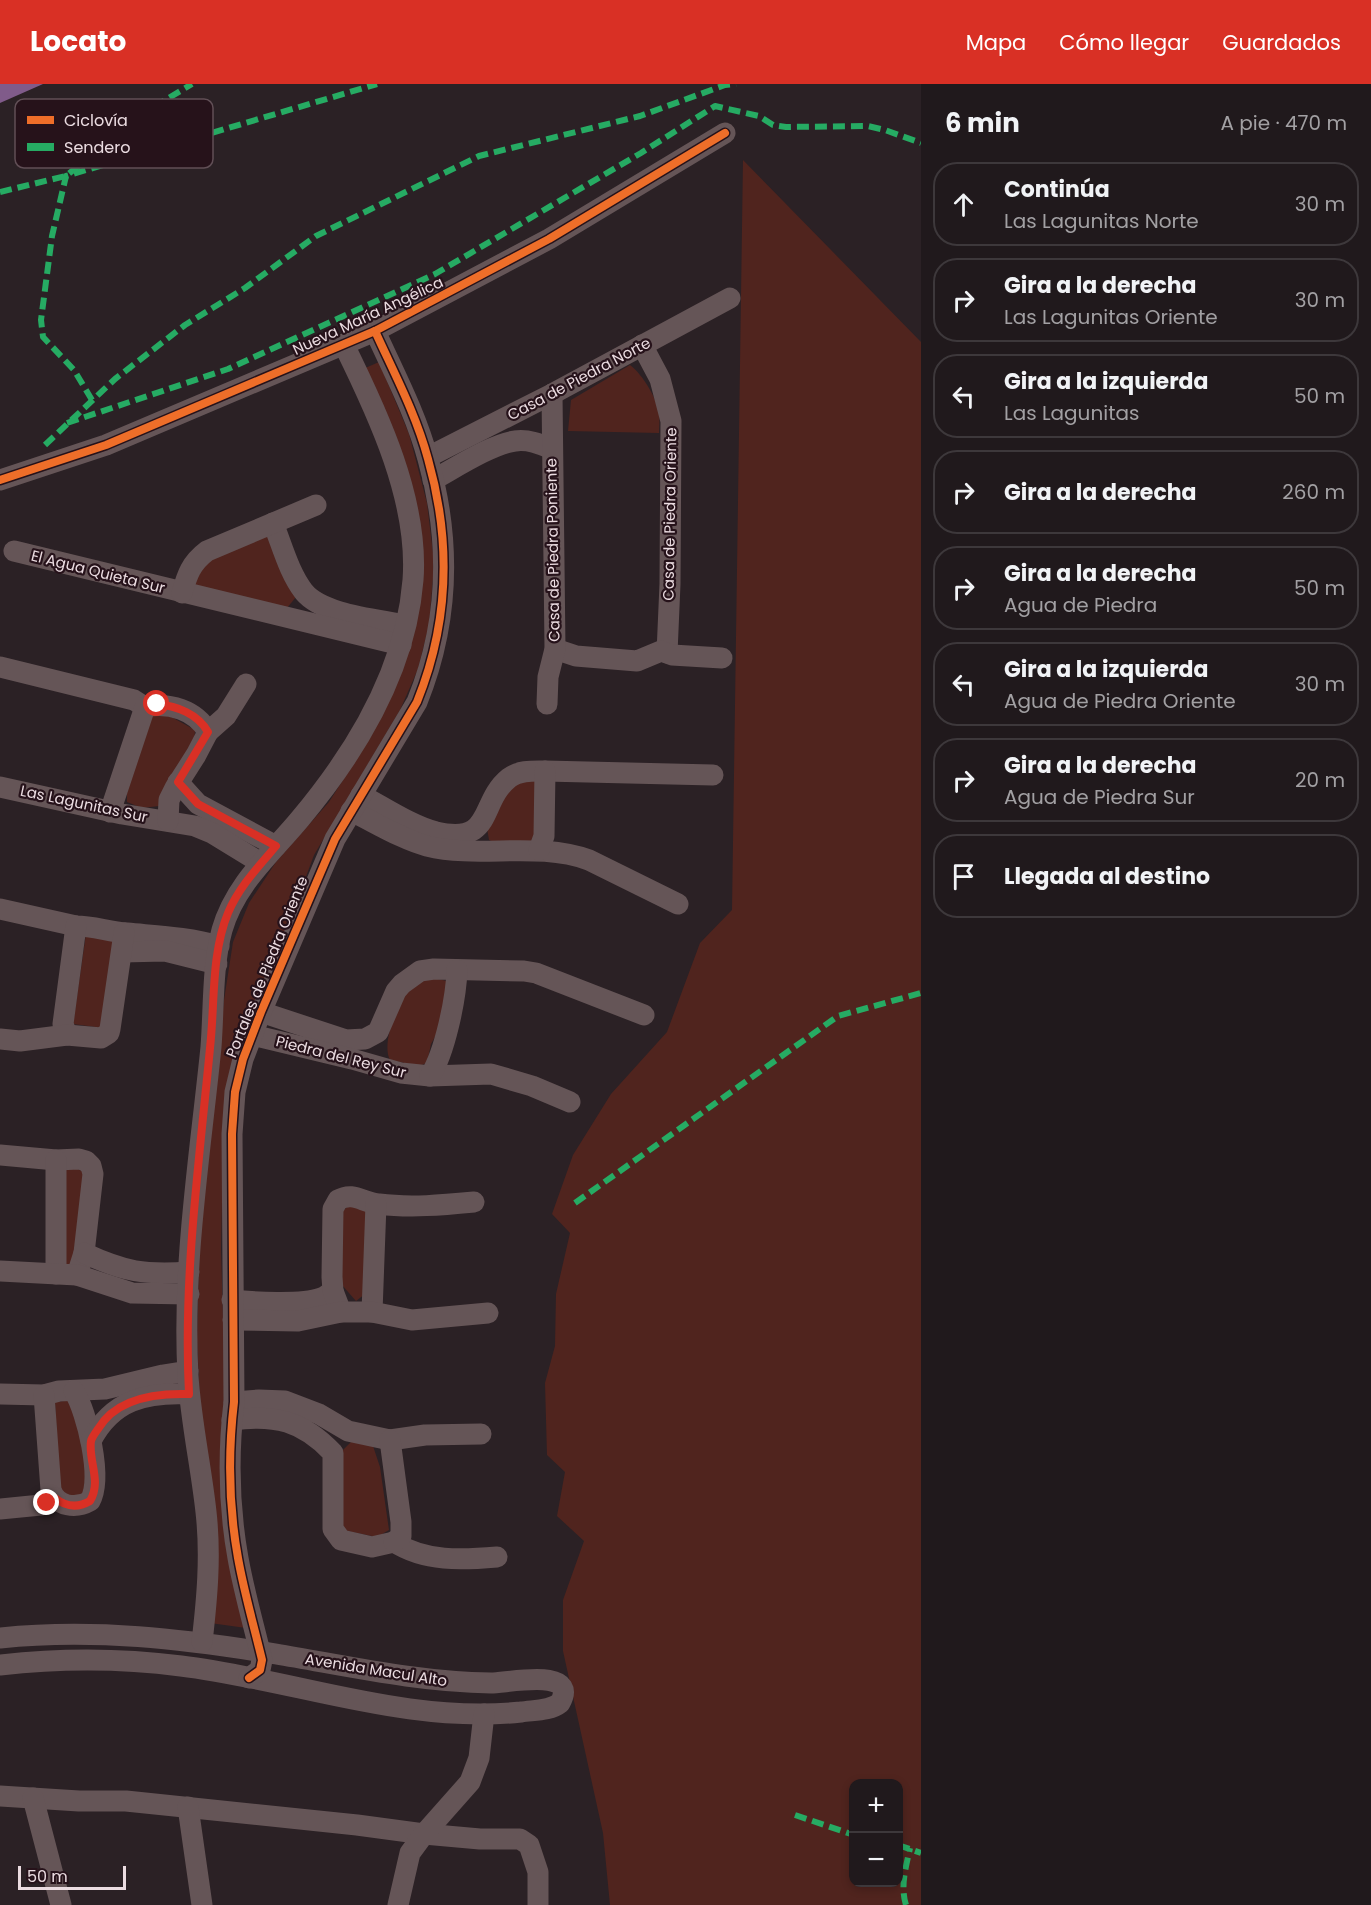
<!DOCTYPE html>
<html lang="es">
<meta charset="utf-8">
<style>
body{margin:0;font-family:Poppins,sans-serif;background:#282225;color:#f1f3f6}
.controls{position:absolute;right:18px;bottom:18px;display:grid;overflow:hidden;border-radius:12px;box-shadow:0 3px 9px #0003}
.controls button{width:54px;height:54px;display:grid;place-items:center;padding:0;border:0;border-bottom:2px solid #3d383b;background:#20191c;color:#f1f3f6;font:30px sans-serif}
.scale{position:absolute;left:18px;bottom:15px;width:108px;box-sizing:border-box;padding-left:6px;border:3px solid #ebdce1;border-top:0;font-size:16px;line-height:21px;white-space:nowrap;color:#ebdce1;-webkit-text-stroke:4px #26121a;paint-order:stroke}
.stop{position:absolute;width:18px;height:18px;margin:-14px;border:4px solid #d93025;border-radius:50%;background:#fff}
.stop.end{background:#d93025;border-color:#fff;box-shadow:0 2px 6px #0008}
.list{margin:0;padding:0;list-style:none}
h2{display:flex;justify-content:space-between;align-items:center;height:78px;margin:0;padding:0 24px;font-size:26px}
h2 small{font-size:20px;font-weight:400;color:#a2a0a3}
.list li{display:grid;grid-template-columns:39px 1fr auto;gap:18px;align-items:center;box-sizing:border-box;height:84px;margin:0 12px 12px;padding:0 12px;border:2px solid #3d383b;border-radius:24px}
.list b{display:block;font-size:22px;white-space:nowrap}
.list p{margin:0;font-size:20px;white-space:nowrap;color:#a2a0a3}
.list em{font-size:20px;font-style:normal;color:#a2a0a3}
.icon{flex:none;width:33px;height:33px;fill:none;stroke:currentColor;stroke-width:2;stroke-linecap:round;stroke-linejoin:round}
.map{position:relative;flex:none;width:921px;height:1821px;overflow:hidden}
header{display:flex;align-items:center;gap:36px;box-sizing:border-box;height:84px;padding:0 30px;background:#d93025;color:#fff}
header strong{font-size:28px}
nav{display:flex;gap:33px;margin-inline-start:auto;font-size:21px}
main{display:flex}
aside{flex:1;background:#20191c}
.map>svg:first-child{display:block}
</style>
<header>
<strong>Locato</strong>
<nav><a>Mapa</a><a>Cómo llegar</a><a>Guardados</a></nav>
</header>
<main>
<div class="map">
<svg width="921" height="1821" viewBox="0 0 921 1821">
<rect width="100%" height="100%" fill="#2b2125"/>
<g fill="#50241e" fill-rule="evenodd">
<path d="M 743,76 L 921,258 L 921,1821 L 610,1821 L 603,1749 L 563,1567 L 563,1516 L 584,1457 L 557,1432 L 565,1388 L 547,1371 L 545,1299 L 555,1262 L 556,1210 L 570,1149 L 552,1130 L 573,1071 L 611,1010 L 667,948 L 700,859 L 732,826 ZM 854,1700 L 898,1700 L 898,1798 L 854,1798 Z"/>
<path d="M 379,278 L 409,350 L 427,419 L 433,469 L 433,494 L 429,541 L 418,585 L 400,626 L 314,771 L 281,860 L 224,1026 L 221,1165 L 225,1306 L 246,1544 L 210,1539 L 197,1256 L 199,1166 L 224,916 L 233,858 L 249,819 L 276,778 L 329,718 L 373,649 L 419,492 L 363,285 Z"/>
<path d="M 630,281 C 643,291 657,314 659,330 C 660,336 659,343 659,349 L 568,347 L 571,316 Z"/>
<path d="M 265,453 L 268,453 L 296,513 L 287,524 L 196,503 L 195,499 L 205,478 Z"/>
<path d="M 166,630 L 195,646 L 194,662 L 159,722 L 142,724 L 127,718 L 127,709 L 151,631 Z"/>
<path d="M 538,695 L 539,746 L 530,759 L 502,762 L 489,756 L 487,744 L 510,701 Z"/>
<path d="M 86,850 L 115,853 L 103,944 L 73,940 Z"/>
<path d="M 433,894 L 447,897 L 440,944 L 431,960 L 427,979 L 419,982 L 390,976 C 380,958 401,906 419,897 C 423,895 429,895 433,894 Z"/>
<path d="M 73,1082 L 85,1089 L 72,1183 L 62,1183 L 63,1086 Z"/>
<path d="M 361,1121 L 367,1130 L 365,1210 L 356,1217 L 342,1201 L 340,1130 L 348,1122 Z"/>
<path d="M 74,1316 L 89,1398 L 83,1413 L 60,1410 L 55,1318 Z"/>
<path d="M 352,1357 L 372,1359 L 380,1383 L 389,1446 L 377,1453 L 347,1447 L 340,1440 L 341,1368 Z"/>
</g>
<path fill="#805b8a" d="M 0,0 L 43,0 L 0,19 Z"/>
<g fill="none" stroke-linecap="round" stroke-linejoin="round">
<g stroke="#655557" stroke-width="21">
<path d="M 642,261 L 660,295 L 671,337 L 670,500 L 667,569"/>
<path d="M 428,373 L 552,310 L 730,214"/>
<path d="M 0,396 L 106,361 L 375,247 L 549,155 L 725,49"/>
<path d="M 433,396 C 455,384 492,360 515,357 C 528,355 540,360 552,365"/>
<path d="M 273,439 C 282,461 289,489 304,508 C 323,531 377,535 405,541"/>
<path d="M 14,467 L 401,561"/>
<path d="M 182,509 C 187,491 191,479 207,467 L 316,421"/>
<path d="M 555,565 L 576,572 L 637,577 L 661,567 L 672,571 L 722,574"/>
<path d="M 0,583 L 134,616 L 145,623 C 169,618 196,626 208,648"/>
<path d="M 547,620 L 548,593 L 555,565 L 552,310"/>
<path d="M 178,698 L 198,720 L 276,762"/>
<path d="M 0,703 L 122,730 L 195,742 L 212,749 L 261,779"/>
<path d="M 361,711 C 384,723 410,741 436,748 C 495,761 478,719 509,694 C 519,686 534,687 545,687 L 713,691"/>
<path d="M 351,727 C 376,739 401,755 427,762 C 480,775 536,757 589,776 L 678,820"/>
<path d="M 110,728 L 145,623"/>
<path d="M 168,737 L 169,716 L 175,704 L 196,671 L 208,648 L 226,632 L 246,600"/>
<path d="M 539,766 L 544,752 L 545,687"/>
<path d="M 0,825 L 76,842 C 94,842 109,848 127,849 C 158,852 188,853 219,862"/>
<path d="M 122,868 L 165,867 L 217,880"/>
<path d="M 261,928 L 346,956 L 365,955 L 378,948 L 396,907 L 402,900 L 420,887 L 434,885 L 524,887 L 536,889 L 644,931"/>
<path d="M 67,951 L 63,940 L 76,842"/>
<path d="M 252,951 L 352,975 L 401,989 L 430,992 L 491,990 L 532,1002 L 570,1018"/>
<path d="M 0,955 L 20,957 L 67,951 L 101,954 L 109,949 L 110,945 L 124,849"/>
<path d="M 430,992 C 445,968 456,915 457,886"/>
<path d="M 0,1071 L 56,1076 L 79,1075 L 86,1077 L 91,1082 L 93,1090 L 84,1169 L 77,1191"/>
<path d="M 56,1076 L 56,1190"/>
<path d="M 84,1169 C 125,1188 144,1191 189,1188"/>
<path d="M 0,1187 L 77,1191 L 132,1209 L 189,1210"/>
<path d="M 232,1216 C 252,1218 303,1221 321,1214 C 325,1213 329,1209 333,1207"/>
<path d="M 341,1228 L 333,1207 L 332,1193 L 333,1125 L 338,1116 C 354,1107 363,1119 379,1120 C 410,1124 443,1121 474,1118"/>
<path d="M 372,1228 L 376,1120"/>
<path d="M 233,1236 L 298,1237 L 341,1228 L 372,1228 L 412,1236 L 488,1229"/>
<path d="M 0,1310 L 44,1311 L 59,1307 L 105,1305 L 163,1291 L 188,1287"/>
<path d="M 44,1311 L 51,1406 C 57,1423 76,1425 90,1417 C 103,1394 87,1329 74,1307"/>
<path d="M 234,1318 L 259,1316 L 285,1317 L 319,1330 L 348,1347 L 390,1356 L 425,1351 L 481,1350"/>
<path d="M 232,1336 C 275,1330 303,1337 333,1369 L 333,1445 L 341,1456 L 372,1463 L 394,1458 C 425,1478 462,1476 497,1473"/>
<path d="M 390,1356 L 401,1438 L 401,1452 L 394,1458"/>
<path d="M 91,1357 C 112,1316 146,1308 189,1310"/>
<path d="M 0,1425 L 41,1421 L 55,1414"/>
<path d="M 0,1554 C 93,1544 184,1555 276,1570 C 348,1582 418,1598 491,1599 C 508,1599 580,1583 560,1619 C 550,1627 534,1626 521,1628 C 405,1640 295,1596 181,1582 C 120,1574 61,1574 0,1581"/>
<path d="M 202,1558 C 207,1515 211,1472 206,1428 C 201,1382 191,1338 188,1292 C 182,1181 200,1072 211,963 C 214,924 212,883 222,846 C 235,800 271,770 300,735 C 357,667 406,586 413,496 C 419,417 378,330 344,261"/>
<path d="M 249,1594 L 260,1586 L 262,1576 C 254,1542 244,1508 238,1474 C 229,1424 228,1369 234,1318 L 232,1050 L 235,1008 L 243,975 L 261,928 L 335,755 L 417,618 C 449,539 451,456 428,375 C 416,330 394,289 375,247"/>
<path d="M 0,1712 L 79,1717 L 126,1717 L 357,1741 L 424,1750 L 480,1755 L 520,1755 L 529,1761 L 538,1788 L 538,1821"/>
<path d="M 33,1714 L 61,1821"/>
<path d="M 188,1723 L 202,1821"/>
<path d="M 398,1821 L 410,1769 L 424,1750 L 470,1698 L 479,1674 L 484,1630"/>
</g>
<g stroke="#26ab63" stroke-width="6" stroke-dasharray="12 6" stroke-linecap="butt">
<path d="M 0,108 L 66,92 L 142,30 L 192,0"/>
<path d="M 92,316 L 74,286 L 43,253 L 41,236 L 52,152 L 66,92 L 377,0"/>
<path d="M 67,339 L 228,285 L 435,190 L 641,69 L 715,22 L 759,32 L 773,41 L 786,43 L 868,42 L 885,46 L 921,59"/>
<path d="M 45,361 L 115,295 L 185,241 L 245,204 L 316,152 L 479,72 L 640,32 L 725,1 L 736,0"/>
<path d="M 575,1119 L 838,932 L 921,909"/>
<path d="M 795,1731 L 854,1751"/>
<path d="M 898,1761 L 921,1769"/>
<path d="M 906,1821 C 900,1802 906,1783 910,1764"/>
</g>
<g stroke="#26121a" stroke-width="11">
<g id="cycleway">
<path d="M 0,396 L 106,361 L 375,247 L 549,155 L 725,49"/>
<path d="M 249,1594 L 260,1586 L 262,1576 C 254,1542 244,1508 238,1474 C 229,1424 228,1369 234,1318 L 232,1050 L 235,1008 L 243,975 L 261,928 L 335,755 L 417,618 C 449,539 451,456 428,375 C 416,330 394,289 375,247"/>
</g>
</g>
<use href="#cycleway" stroke="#ee6e29" stroke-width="8"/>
</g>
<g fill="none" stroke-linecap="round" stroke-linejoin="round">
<path stroke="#d93025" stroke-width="8" d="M 47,1419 L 55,1414 C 66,1423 78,1424 90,1417 C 102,1397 88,1377 91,1357 C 92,1353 96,1348 98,1345 C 116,1314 157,1309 189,1310 C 183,1194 199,1080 210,964 C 215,920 211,870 228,829 C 239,803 258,783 276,762 L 198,720 L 178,698 L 208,648 C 198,630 177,622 157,620"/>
</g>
<g text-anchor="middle" stroke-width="4.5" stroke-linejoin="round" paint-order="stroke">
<g font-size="15" fill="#ebdce1" stroke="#26121a">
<text transform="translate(368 232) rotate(-25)" y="5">Nueva María Angélica</text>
<text transform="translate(579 295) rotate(-28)" y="5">Casa de Piedra Norte</text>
<text transform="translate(670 430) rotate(-89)" y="5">Casa de Piedra Oriente</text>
<text transform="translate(553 466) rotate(-91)" y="5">Casa de Piedra Poniente</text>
<text transform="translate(98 488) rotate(14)" y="5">El Agua Quieta Sur</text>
<text transform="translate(84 720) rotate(12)" y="5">Las Lagunitas Sur</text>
<text transform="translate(267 883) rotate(-68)" y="5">Portales de Piedra Oriente</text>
<text transform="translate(341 973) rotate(14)" y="5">Piedra del Rey Sur</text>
<text transform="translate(376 1586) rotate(9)" y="5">Avenida Macul Alto</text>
</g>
</g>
<rect x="15" y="15" width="198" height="69" rx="9" fill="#26121a" stroke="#614f56" stroke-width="1.5"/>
<rect x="27" y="32" width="27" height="8" fill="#ee6e29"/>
<rect x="27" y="59" width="27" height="8" fill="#26ab63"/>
<g font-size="16" fill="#ebdce1">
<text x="64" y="42">Ciclovía</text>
<text x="64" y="69">Sendero</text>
</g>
</svg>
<div class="controls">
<button>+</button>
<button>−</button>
</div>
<div class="scale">50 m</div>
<div class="stop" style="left:157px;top:620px"></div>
<div class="stop end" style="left:47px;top:1419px"></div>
</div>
<aside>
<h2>6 min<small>A pie · 470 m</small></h2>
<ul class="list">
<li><svg class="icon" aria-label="ahead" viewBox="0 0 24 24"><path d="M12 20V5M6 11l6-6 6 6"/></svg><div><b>Continúa</b><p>Las Lagunitas Norte</p></div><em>30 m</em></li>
<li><svg class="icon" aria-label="right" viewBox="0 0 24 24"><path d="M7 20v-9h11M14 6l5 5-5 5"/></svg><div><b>Gira a la derecha</b><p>Las Lagunitas Oriente</p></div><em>30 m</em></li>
<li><svg class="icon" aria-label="left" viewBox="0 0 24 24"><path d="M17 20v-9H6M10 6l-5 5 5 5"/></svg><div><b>Gira a la izquierda</b><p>Las Lagunitas</p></div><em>50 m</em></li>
<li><svg class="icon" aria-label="right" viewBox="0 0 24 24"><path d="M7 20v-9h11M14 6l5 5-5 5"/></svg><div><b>Gira a la derecha</b></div><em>260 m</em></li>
<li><svg class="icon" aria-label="right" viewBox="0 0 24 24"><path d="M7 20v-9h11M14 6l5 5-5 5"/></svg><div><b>Gira a la derecha</b><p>Agua de Piedra</p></div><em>50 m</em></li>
<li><svg class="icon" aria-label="left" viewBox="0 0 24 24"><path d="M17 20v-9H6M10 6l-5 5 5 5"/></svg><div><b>Gira a la izquierda</b><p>Agua de Piedra Oriente</p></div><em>30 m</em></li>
<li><svg class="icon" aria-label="right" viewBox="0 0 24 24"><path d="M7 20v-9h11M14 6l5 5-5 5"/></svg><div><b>Gira a la derecha</b><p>Agua de Piedra Sur</p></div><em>20 m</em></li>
<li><svg class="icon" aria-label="arrive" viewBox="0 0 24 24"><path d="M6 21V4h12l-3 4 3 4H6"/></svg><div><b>Llegada al destino</b></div></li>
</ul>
</aside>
</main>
